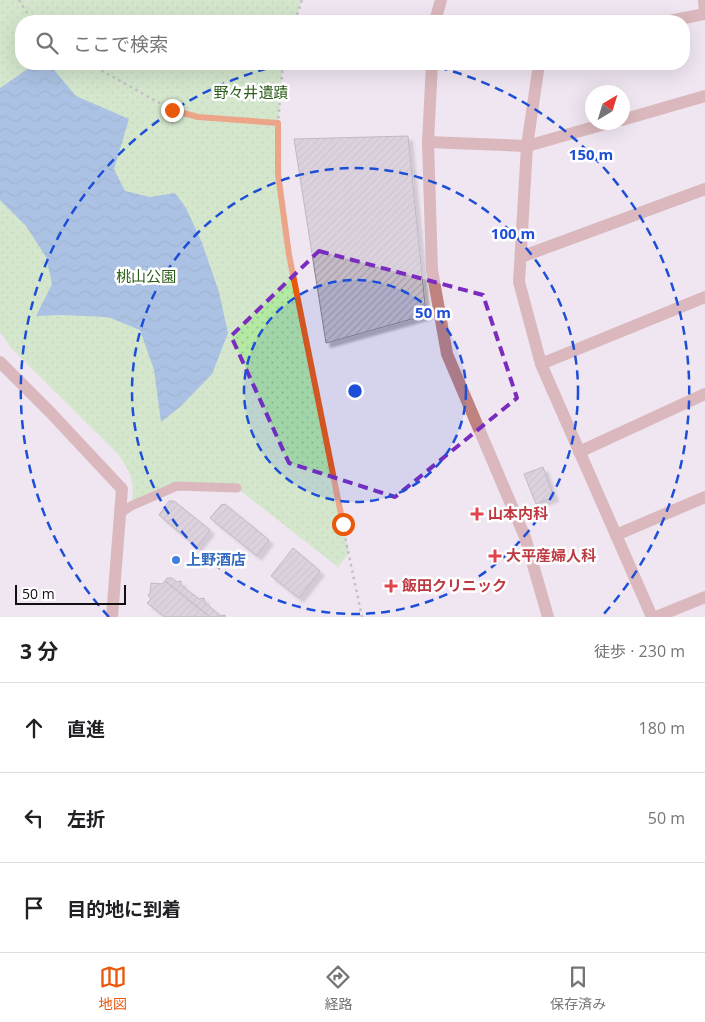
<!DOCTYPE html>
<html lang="ja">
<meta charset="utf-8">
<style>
body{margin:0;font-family:"Open Sans","Noto Sans JP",sans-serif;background:#f6f6f6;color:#202124}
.compass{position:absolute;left:585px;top:85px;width:45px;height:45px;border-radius:50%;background:#fff;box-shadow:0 5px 20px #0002;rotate:38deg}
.scale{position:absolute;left:15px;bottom:12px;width:111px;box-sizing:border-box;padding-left:5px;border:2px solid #120f12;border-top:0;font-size:14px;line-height:18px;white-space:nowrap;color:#120f12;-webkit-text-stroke:4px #fff;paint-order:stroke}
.stop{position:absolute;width:15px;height:15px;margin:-11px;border:4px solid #ea580c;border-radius:50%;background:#fff}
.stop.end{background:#ea580c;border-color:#fff;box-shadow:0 1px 5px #0008}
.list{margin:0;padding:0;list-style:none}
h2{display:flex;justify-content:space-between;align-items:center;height:65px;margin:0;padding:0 20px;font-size:21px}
h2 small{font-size:16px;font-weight:400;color:#757577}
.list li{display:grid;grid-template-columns:32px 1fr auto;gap:15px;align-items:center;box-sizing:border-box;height:90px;padding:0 20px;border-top:1px solid #e0e0e0}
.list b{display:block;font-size:19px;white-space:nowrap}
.list em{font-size:16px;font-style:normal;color:#757577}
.icon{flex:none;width:28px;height:28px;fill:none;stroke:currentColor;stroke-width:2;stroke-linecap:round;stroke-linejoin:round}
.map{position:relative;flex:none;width:705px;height:617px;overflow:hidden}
.search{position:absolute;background:#fff;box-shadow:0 5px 20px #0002;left:15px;right:15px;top:15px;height:55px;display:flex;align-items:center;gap:12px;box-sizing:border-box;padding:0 18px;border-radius:20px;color:#757577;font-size:19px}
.sheet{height:335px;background:#fff}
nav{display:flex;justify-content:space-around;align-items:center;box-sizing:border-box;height:70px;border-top:1px solid #e0e0e0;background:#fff;font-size:14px;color:#757577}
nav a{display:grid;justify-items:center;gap:2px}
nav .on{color:#ea580c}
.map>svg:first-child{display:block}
</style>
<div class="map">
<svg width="705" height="617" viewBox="0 0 705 617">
<defs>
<pattern id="green-dots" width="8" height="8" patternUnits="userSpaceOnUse" patternTransform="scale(1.25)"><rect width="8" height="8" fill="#b3e9a2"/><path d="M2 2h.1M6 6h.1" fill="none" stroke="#99c78a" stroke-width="1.8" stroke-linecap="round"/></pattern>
<pattern id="water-waves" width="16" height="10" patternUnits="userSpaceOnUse" patternTransform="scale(1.25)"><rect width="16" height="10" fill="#5997d4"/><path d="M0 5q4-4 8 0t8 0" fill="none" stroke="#487aab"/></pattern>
<pattern id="building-hatch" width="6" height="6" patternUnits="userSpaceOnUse" patternTransform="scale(1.25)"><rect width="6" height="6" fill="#c4bbc6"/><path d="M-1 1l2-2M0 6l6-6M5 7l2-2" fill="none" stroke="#a7a0a9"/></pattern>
<filter id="shadow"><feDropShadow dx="4.5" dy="4.5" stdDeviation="1" flood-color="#0004"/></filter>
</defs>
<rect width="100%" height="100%" fill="#efe6f1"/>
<path fill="url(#green-dots)" d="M 2,0 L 302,0 L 295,21 L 21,21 L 21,64 L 283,64 L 278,123 L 279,174 L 289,255 L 329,461 L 349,553 L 338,567 L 237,488 L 177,486 L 131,506 C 136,482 131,473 118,454 L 11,348 L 0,332 L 0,1 Z"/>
<path fill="url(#water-waves)" d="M 35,64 L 49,64 L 76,96 L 129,119 L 114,169 L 125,191 L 150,197 L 175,193 L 186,208 L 202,243 L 219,292 L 228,333 L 212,374 L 181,406 L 161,422 L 154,370 L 140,330 L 108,317 L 62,315 L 36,316 L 52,284 L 46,257 L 26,226 L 0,200 L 0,88 Z"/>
<g fill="url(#building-hatch)" stroke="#8a818b" filter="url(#shadow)">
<path d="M 408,136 L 426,315 L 326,343 L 294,139 Z"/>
<path d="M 543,467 L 554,497 L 536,504 L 524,474 Z"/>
<path d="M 169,501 L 174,501 L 210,530 L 197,547 L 159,515 Z"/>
<path d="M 225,504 L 269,540 L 257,556 L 210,518 L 221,505 Z"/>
<path d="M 293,548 L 320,571 L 299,598 L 271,576 Z"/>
<path d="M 167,578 L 172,578 L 177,582 L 181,581 L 181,585 L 199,599 L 204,598 L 205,603 L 221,616 L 225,615 L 225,617 L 210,617 L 165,581 Z"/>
<path d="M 165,581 L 210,617 L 165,617 L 147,603 L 151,599 L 148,595 L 150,593 L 151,583 L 162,584 Z"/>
</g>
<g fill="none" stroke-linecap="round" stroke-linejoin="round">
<g stroke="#958e96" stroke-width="2.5" stroke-dasharray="2.5 4" stroke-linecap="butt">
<path d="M 19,0 L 32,21"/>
<path d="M 295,21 L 302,0"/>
<path d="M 90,64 L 172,110 L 198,117 L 277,123"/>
<path d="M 283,64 L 278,123 L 279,174 L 289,255 L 329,461 L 362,617"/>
</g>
<path stroke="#c0827f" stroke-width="9" d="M 121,513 L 131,506 L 177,486 L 237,488"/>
<g stroke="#c0827f" stroke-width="12">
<path d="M 704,0 L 705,14"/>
<path d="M 435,21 L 441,0"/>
<path d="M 669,21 L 705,14"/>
<path d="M 432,64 L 428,142 L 432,270 L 447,354 L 525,537 L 548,617"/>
<path d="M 539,64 L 527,146 L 519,282 L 541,364 L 652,617"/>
<path d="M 622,120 L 705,96"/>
<path d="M 428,142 L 527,146 L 612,122"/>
<path d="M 521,257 L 705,189"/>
<path d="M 0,362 L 50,412 L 122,489 L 112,617"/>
<path d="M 541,364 L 705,297"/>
<path d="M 579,452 L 705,394"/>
<path d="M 616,535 L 705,497"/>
<path d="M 656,617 L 705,597"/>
</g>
</g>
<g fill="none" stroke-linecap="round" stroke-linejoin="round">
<path stroke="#ea580c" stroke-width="6" d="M 172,110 L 198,117 L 278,123 L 278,174 L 289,255 L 343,524"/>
</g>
<path d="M0 0H705V617H0ZM 319,251 L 483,295 L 517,398 L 395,497 L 289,463 L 231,336 Z" fill="#efe6f1" fill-opacity=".55" fill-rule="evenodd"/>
<path fill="none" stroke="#7b2cbf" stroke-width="4" stroke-dasharray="10 6" stroke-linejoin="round" d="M 319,251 L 483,295 L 517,398 L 395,497 L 289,463 L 231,336 Z"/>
<circle cx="355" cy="391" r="111" fill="#1d4ed8" fill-opacity=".12"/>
<g fill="none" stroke="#1d4ed8" stroke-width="2.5" stroke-dasharray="9 6">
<circle cx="355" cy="391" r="111"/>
<circle cx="355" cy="391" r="223"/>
<path d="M109 617A334 334 0 0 1 286 64M424 64A334 334 0 0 1 601 617"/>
</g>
<g fill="#e0444e" stroke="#fff" stroke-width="2">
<path d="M474.5 506.5h5v5h5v5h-5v5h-5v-5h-5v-5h5z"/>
<path d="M492.5 548.5h5v5h5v5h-5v5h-5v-5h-5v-5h5z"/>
<path d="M388.5 578.5h5v5h5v5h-5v5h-5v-5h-5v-5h5z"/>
</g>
<circle fill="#3f7fe0" stroke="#fff" stroke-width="2" cx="176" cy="560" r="5"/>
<g text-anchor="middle" stroke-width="5" stroke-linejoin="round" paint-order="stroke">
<g font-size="15" fill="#2b5d18" stroke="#fff">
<text x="251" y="98">野々井遺蹟</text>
<text x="146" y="282">桃山公園</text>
</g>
<g font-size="15" font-weight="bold" fill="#be3a42" stroke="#fff" text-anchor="start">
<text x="488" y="519">山本内科</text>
<text x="506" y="561">大平産婦人科</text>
<text x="402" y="591">飯田クリニック</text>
</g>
<g font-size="15" font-weight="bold" fill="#366cbe" stroke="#fff" text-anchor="start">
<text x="186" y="565">上野酒店</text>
</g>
</g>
<circle cx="355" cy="391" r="8" fill="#1d4ed8" stroke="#fff" stroke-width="2.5"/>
<g font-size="15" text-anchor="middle" font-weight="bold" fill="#1d4ed8" stroke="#fff" stroke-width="5" stroke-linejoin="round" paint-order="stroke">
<text x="591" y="160">150 m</text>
<text x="513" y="239">100 m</text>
<text x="433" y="318">50 m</text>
</g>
</svg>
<svg class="compass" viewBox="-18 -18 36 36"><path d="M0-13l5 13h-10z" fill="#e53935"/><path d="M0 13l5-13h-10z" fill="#757577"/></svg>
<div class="scale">50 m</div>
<div class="stop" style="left:343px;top:524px"></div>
<div class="stop end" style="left:172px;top:110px"></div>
<div class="search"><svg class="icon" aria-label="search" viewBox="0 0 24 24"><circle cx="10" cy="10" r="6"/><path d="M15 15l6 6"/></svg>ここで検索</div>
</div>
<section class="sheet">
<h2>3 分<small>徒歩 · 230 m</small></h2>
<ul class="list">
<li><svg class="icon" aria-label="ahead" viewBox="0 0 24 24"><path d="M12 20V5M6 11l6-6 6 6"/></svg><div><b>直進</b></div><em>180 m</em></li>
<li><svg class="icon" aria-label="left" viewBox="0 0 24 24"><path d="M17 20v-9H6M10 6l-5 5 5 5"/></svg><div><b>左折</b></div><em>50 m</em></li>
<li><svg class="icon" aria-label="arrive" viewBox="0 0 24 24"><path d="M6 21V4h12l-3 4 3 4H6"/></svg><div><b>目的地に到着</b></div></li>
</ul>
</section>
<nav>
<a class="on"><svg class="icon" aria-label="map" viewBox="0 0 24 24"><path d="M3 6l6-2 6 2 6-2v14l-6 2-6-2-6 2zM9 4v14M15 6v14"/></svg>地図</a>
<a><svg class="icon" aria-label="directions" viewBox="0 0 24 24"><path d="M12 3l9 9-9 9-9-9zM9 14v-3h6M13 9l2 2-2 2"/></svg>経路</a>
<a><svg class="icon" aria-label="saved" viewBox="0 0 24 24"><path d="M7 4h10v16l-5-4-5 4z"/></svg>保存済み</a>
</nav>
